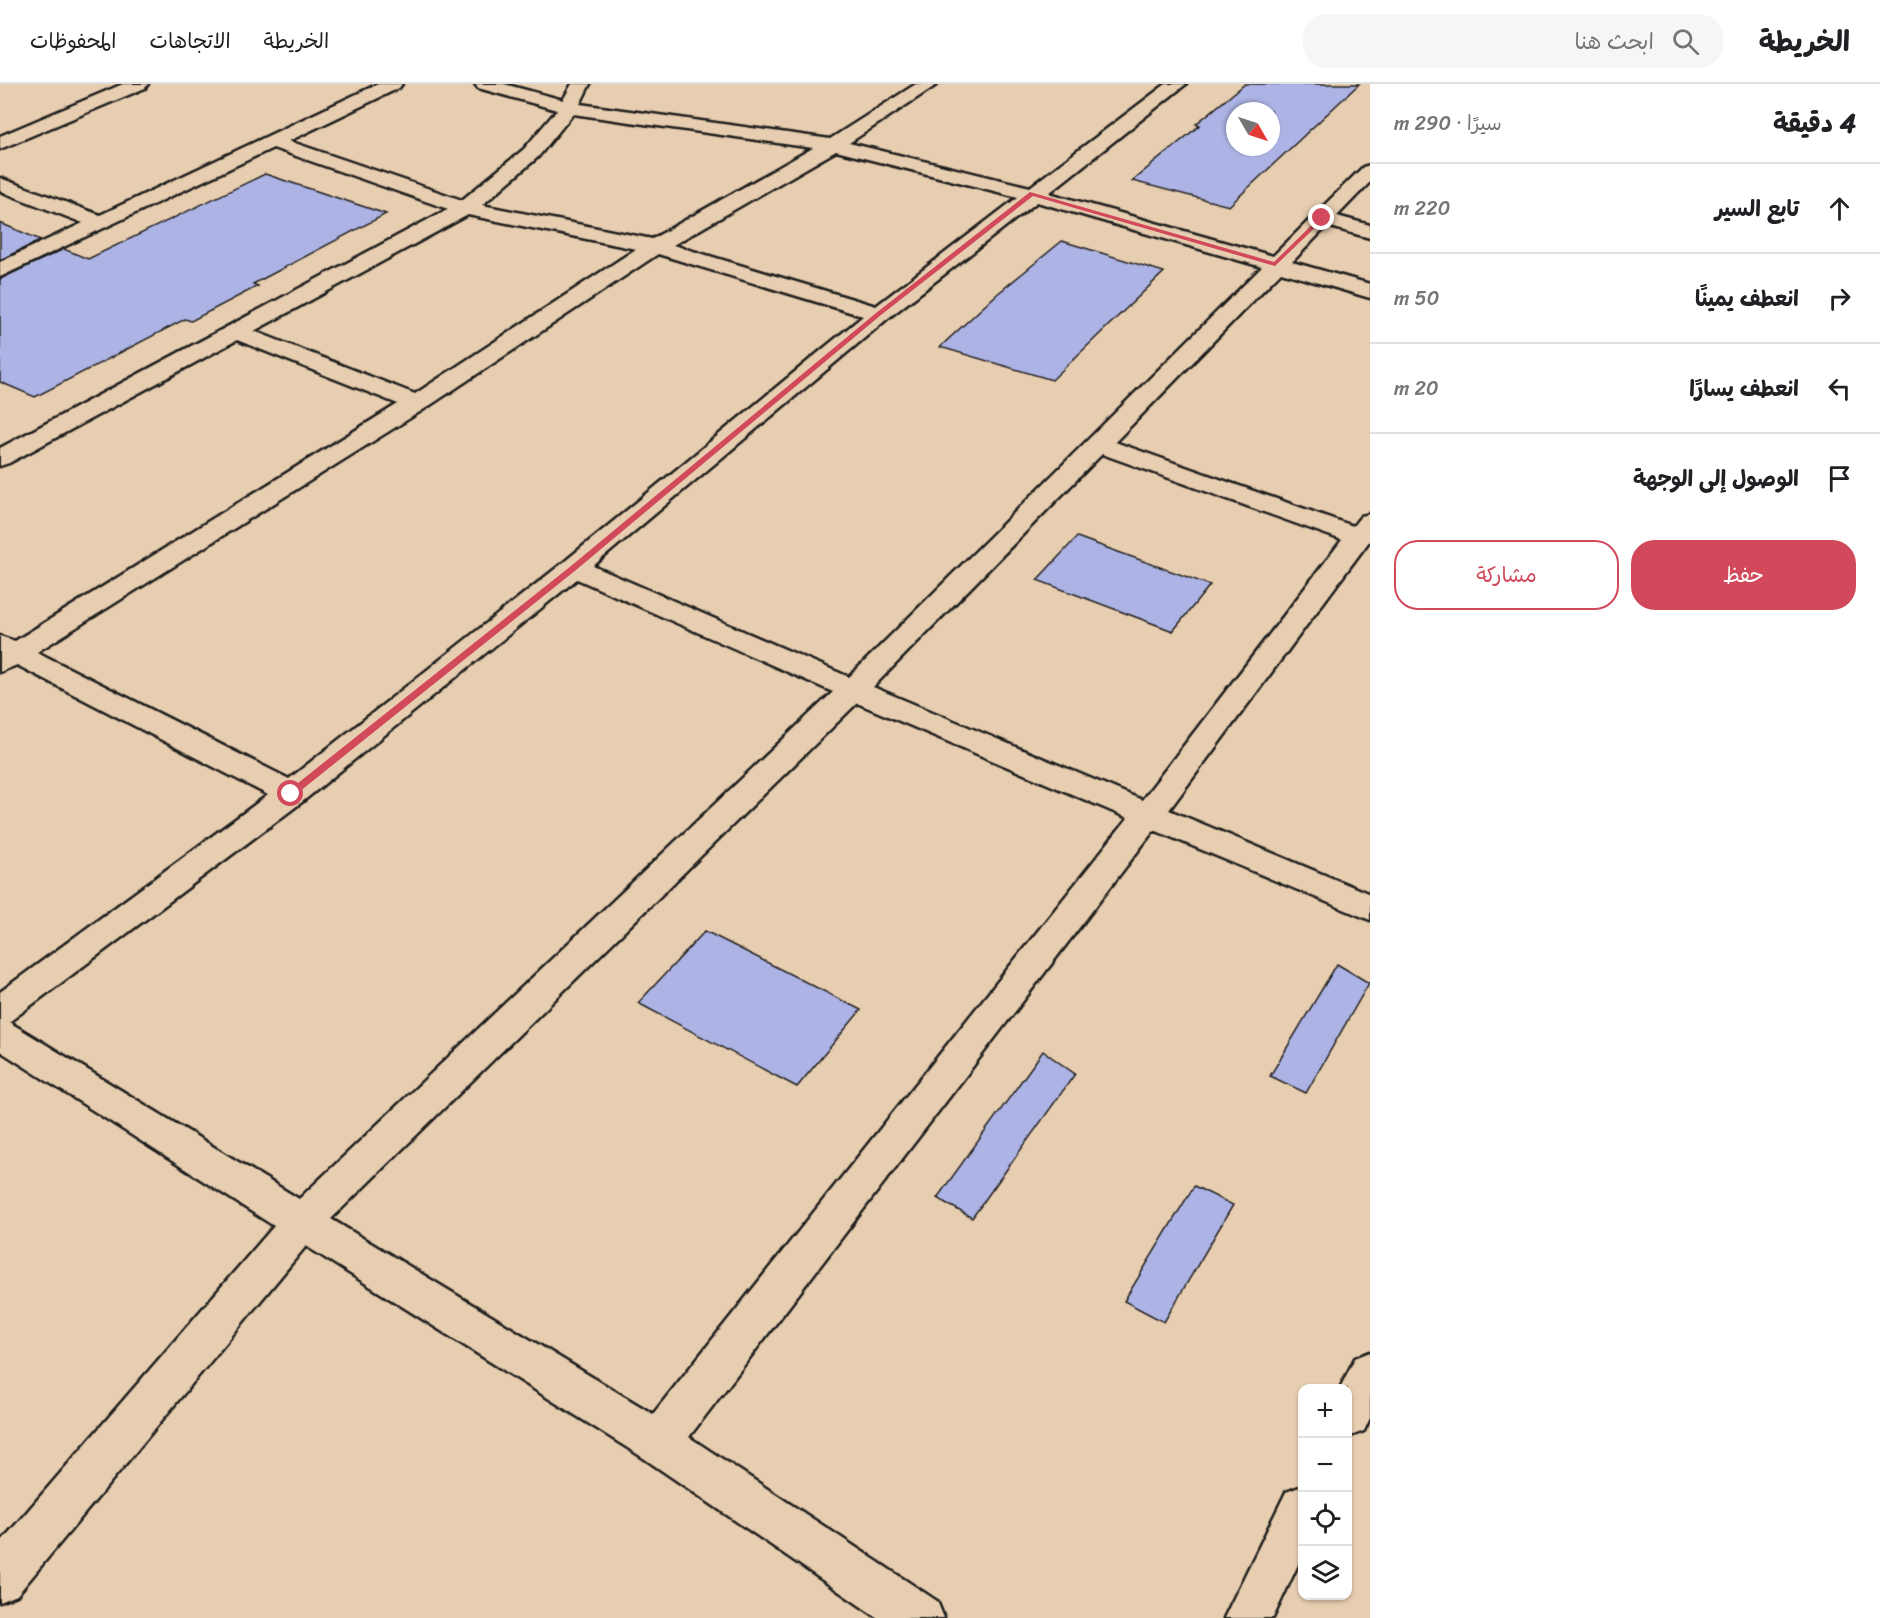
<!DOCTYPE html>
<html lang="ar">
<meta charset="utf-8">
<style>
body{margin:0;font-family:Sriracha,"Playpen Sans Arabic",sans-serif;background:#f6f6f6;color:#202124;direction:rtl}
.controls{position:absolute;right:18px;bottom:18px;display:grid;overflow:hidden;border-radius:12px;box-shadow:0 2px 4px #0004}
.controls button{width:54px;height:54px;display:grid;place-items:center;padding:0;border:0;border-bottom:2px solid #e0e0e0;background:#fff;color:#202124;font:30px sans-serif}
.compass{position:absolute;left:1226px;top:18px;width:54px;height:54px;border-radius:50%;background:#fff;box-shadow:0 2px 4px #0004;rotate:129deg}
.stop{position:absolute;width:18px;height:18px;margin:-14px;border:4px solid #d1495b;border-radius:50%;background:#fff}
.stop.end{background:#d1495b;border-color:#fff;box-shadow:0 2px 6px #0008}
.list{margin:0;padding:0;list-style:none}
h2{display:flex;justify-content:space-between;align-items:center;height:78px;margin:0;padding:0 24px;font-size:26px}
h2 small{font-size:20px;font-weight:400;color:#757577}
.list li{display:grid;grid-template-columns:39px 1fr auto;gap:18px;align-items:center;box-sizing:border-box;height:90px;padding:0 24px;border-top:2px solid #e0e0e0}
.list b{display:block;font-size:22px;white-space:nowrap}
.list em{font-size:20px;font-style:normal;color:#757577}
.actions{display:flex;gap:12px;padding:18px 24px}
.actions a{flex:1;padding:14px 0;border:2px solid #d1495b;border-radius:24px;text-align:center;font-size:21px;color:#d1495b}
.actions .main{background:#d1495b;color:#fff}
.icon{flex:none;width:33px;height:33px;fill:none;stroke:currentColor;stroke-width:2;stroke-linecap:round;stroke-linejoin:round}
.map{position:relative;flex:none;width:1370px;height:1534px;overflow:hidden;direction:ltr}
header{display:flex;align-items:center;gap:36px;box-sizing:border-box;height:84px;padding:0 30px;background:#fff;border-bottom:2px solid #e0e0e0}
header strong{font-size:28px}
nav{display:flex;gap:33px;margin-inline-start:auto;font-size:21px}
.search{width:420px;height:54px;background:#f6f6f6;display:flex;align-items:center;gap:15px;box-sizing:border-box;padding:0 21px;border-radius:24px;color:#757577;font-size:22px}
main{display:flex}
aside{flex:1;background:#fff}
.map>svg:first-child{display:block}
</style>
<header>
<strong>الخريطة</strong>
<div class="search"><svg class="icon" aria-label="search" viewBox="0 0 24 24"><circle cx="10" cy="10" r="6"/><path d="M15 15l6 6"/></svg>ابحث هنا</div>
<nav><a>الخريطة</a><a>الاتجاهات</a><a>المحفوظات</a></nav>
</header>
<main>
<aside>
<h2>4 دقيقة<small>سيرًا · 290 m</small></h2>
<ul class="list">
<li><svg class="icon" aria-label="ahead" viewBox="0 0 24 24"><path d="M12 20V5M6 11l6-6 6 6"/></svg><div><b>تابع السير</b></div><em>220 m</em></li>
<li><svg class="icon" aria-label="right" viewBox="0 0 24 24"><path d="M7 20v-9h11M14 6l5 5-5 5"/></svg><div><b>انعطف يمينًا</b></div><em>50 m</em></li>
<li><svg class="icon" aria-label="left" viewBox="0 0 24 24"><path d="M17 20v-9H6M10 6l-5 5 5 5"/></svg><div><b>انعطف يسارًا</b></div><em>20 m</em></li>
<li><svg class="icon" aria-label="arrive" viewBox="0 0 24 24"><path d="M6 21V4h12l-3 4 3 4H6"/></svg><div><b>الوصول إلى الوجهة</b></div></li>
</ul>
<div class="actions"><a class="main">حفظ</a><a>مشاركة</a></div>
</aside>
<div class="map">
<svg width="1370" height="1534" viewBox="0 0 1370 1534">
<rect width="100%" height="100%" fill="#e8ceb0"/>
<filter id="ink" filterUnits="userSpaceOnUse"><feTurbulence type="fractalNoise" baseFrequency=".0167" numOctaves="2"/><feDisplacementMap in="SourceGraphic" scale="12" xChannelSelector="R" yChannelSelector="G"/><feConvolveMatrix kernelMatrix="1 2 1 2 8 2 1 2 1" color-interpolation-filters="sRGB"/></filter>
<g filter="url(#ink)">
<g fill="#adb4e5" stroke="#1c1c1c" stroke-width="1.5" fill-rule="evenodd">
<path d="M 1245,0 L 1359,0 L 1229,122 L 1132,97 L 1200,41 L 1196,40 ZM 1235,27 L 1271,27 L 1271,63 L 1235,63 Z"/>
<path d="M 265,90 L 386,130 L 253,200 L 258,202 L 191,237 L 185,235 L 35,313 L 0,298 L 0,195 L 64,165 L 88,175 Z"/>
<path d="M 0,139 L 41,156 L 0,176 Z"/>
<path d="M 1062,157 L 1164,188 L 1052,296 L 940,263 L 996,211 Z"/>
<path d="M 1077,453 L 1143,477 L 1210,501 L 1173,547 L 1037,496 Z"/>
<path d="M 705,847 L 861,926 L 797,1003 L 638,919 Z"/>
<path d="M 1337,880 L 1369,899 L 1306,1009 L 1270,992 Z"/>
<path d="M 1043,967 L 1075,990 L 972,1134 L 937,1114 Z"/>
<path d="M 1194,1102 L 1233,1121 L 1164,1238 L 1124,1217 Z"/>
</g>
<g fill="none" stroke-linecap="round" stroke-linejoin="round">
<g stroke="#1c1c1c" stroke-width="5">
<g id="street">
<path d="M 123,0 L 148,0 L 145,4 L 0,65 L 0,52 Z"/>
<path d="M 378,0 L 402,0 L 399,4 L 289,57 L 462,116 L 524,65 L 557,26 L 478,4 L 475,0 L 504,0 L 563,16 L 572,0 L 590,0 L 580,20 L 830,55 L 916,0 L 938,0 L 849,59 L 1030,103 L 1166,0 L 1186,0 L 1049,109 L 1273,172 L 1363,83 L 1370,81 L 1370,98 L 1337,132 L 1370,141 L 1370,154 L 1327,142 L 1292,178 L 1370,200 L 1370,214 L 1281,188 L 1115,358 L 1353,442 L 1361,432 L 1370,430 L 1370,456 L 1169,726 L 1370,810 L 1370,836 L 1154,746 L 689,1353 L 937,1517 L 944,1534 L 878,1534 L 642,1373 L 306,1162 L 17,1511 L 0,1518 L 0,1459 L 274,1142 L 0,967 L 0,908 L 268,711 L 17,581 L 0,588 L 0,552 L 15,557 L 398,320 L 237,256 L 9,379 L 0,382 L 0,364 L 448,125 L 273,64 L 0,193 L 0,178 L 83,139 L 0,107 L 0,94 L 100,131 ZM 573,30 L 813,64 L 652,155 L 482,121 L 538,73 ZM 836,67 L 1018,113 L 876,222 L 673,161 ZM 1037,118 L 1262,183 L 849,593 L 593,482 L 887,235 ZM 468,131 L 636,165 L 415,310 L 254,247 ZM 658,170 L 863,232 L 564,478 L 289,695 L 37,568 L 426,324 ZM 1102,370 L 1342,456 L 1142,716 L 873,603 ZM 577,495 L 833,608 L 299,1115 L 9,938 L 302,718 ZM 857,619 L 1128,734 L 653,1330 L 331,1135 Z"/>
<path d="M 1370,1268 L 1370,1334 L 1364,1347 L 1348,1353 L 1348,1304 L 1340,1304 L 1355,1274 Z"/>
<path d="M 1302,1402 L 1302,1472 L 1273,1534 L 1224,1534 L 1286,1408 Z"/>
</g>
</g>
<use href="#street" fill="#e8ceb0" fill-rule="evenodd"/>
</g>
</g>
<path fill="#d1495b" d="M 1030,108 L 1274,178 L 1320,133 L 1325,134 L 1275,182 L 1033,112 L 881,231 L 576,486 L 294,712 L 288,712 L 288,707 L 571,482 L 876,229 Z"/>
</svg>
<div class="controls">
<button>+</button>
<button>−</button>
<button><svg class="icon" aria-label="locate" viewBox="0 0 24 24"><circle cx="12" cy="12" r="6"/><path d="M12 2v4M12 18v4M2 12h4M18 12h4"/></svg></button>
<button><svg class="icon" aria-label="layers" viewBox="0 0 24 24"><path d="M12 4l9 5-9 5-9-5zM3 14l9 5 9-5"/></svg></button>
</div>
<svg class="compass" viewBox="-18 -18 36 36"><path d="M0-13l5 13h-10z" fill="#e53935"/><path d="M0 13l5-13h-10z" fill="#757577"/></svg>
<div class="stop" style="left:291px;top:710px"></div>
<div class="stop end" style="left:1322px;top:134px"></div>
</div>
</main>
